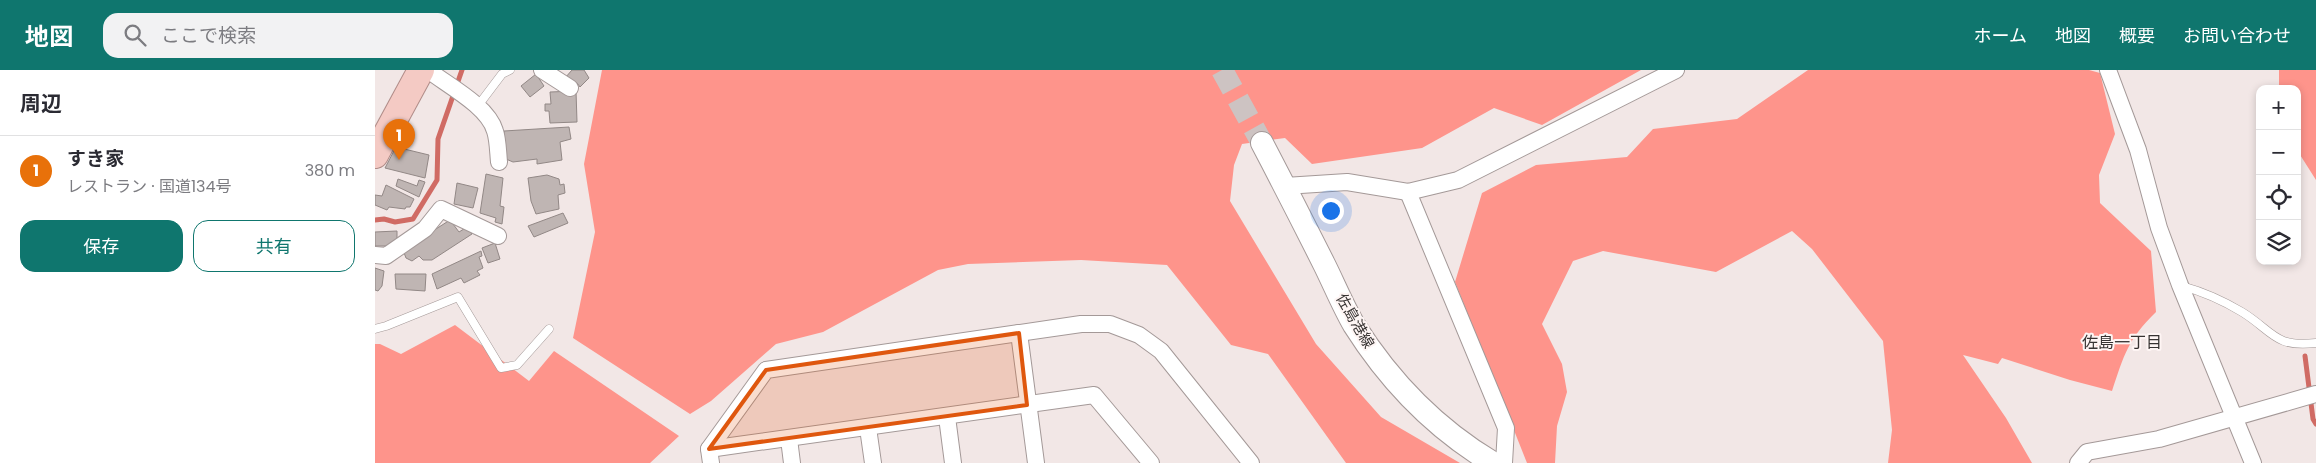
<!DOCTYPE html>
<html lang="ja">
<meta charset="utf-8">
<style>
body{margin:0;font-family:Poppins,"Noto Sans JP",sans-serif;background:#f2f2f3;color:#2b2b33}
.controls{position:absolute;right:15px;top:15px;display:grid;overflow:hidden;border-radius:10px;box-shadow:0 2px 8px #0003}
.controls button{width:45px;height:45px;display:grid;place-items:center;padding:0;border:0;border-bottom:1px solid #e1e1e2;background:#fff;color:#2b2b33;font:25px sans-serif}
.you{position:absolute;left:955px;top:140px;width:18px;height:18px;margin:-12px;border:4px solid #fff;border-radius:50%;background:#1a73e8;box-shadow:0 0 0 8px #1a73e833}
.badge{display:grid;place-items:center;width:32px;height:32px;border-radius:50%;background:#0f766e;color:#fff;font-size:16px;font-weight:700}
.pin{position:absolute;translate:-50% -41px;filter:drop-shadow(0 1px 2px #0008)}
.pin::after{content:'';position:absolute;top:26px;width:18px;height:15px;background:inherit;clip-path:polygon(0 0,100% 0,50% 100%)}
.list{margin:0;padding:0;list-style:none}
h2{display:flex;justify-content:space-between;align-items:center;height:65px;margin:0;padding:0 20px;font-size:21px}
h2 small{font-size:16px;font-weight:400;color:#7c7c81}
.list li{display:grid;grid-template-columns:32px 1fr auto;gap:15px;align-items:center;box-sizing:border-box;height:70px;padding:0 20px;border-top:1px solid #e1e1e2}
.list b{display:block;font-size:19px;white-space:nowrap}
.list p{margin:0;font-size:16px;white-space:nowrap;color:#7c7c81}
.list em{font-size:16px;font-style:normal;color:#7c7c81}
.actions{display:flex;gap:10px;padding:15px 20px}
.actions a{flex:1;padding:11px 0;border:1px solid #0f766e;border-radius:15px;text-align:center;font-size:18px;color:#0f766e}
.actions .main{background:#0f766e;color:#fff}
.icon{flex:none;width:28px;height:28px;fill:none;stroke:currentColor;stroke-width:2;stroke-linecap:round;stroke-linejoin:round}
.map{position:relative;flex:none;width:1941px;height:393px;overflow:hidden}
header{display:flex;align-items:center;gap:30px;box-sizing:border-box;height:70px;padding:0 25px;background:#0f766e;color:#fff}
header strong{font-size:24px}
nav{display:flex;gap:28px;margin-inline-start:auto;font-size:18px}
.search{width:350px;height:45px;background:#f2f2f3;display:flex;align-items:center;gap:12px;box-sizing:border-box;padding:0 18px;border-radius:15px;color:#7c7c81;font-size:19px}
main{display:flex}
aside{flex:1;background:#fff}
.map>svg:first-child{display:block}
</style>
<header>
<strong>地図</strong>
<div class="search"><svg class="icon" aria-label="search" viewBox="0 0 24 24"><circle cx="10" cy="10" r="6"/><path d="M15 15l6 6"/></svg>ここで検索</div>
<nav><a>ホーム</a><a>地図</a><a>概要</a><a>お問い合わせ</a></nav>
</header>
<main>
<aside>
<h2>周辺<small></small></h2>
<ul class="list">
<li><span class="badge" style="background:#e8710a">1</span><div><b>すき家</b><p>レストラン · 国道134号</p></div><em>380 m</em></li>
</ul>
<div class="actions"><a class="main">保存</a><a>共有</a></div>
</aside>
<div class="map">
<svg width="1941" height="393" viewBox="0 0 1941 393">
<rect width="100%" height="100%" fill="#f2e7e6"/>
<g fill="#fe948b">
<path d="M 227,0 L 1266,0 L 1167,55 L 1119,38 L 1047,78 L 937,94 L 910,68 L 867,74 L 859,95 L 855,131 L 941,274 L 1006,347 L 1085,393 L 971,393 L 893,284 L 856,275 L 792,195 L 706,190 L 593,194 L 563,200 L 448,262 L 401,274 L 336,331 L 315,344 L 198,268 L 220,162 L 209,94 Z"/>
<path d="M 1433,0 L 1714,0 L 1725,3 L 1740,64 L 1724,105 L 1725,133 L 1776,181 L 1781,242 C 1753,269 1749,285 1737,321 L 1695,310 L 1627,288 L 1623,294 L 1588,285 L 1631,348 L 1657,393 L 1513,393 L 1517,360 L 1508,271 L 1437,179 L 1417,161 L 1341,202 L 1228,181 L 1198,191 L 1167,254 L 1187,294 L 1192,322 L 1182,356 L 1180,393 L 1152,393 L 1080,212 L 1107,123 L 1161,95 L 1252,87 L 1278,59 L 1362,49 Z"/>
<path d="M 1904,0 L 1941,0 L 1941,110 L 1922,80 L 1922,19 L 1904,19 Z"/>
<path d="M 80,255 L 154,311 L 179,281 L 304,366 L 275,393 L 0,393 L 0,274 L 5,274 L 26,284 Z"/>
</g>
<g fill="none" stroke-linecap="round" stroke-linejoin="round">
<g stroke="#d06b64" stroke-width="5">
<path d="M 0,150 L 9,149 L 20,152 L 38,149 L 62,110 L 63,69 L 87,0"/>
<path d="M 1930,286 L 1938,349 L 1941,354"/>
</g>
</g>
<g fill="#bfb5b3" stroke="#928886">
<path d="M 197,0 L 209,0 L 214,8 L 205,17 L 202,13 L 198,16 L 190,8 Z"/>
<path d="M 161,4 L 169,16 L 155,27 L 146,16 Z"/>
<path d="M 201,21 L 202,52 L 175,53 L 174,41 L 170,41 L 170,34 L 176,34 L 175,22 Z"/>
<path d="M 194,57 L 196,69 L 185,72 L 187,90 L 162,94 L 162,89 L 138,92 L 131,89 L 129,61 Z"/>
<path d="M 21,77 L 54,85 L 50,108 L 10,98 Z"/>
<path d="M 111,104 L 128,108 L 125,136 L 129,137 L 127,154 L 120,152 L 121,148 L 105,143 Z"/>
<path d="M 172,105 L 184,109 L 185,115 L 189,114 L 190,123 L 183,125 L 184,139 L 161,144 L 156,131 L 153,108 Z"/>
<path d="M 23,109 L 42,116 L 44,110 L 50,112 L 44,127 L 21,116 Z"/>
<path d="M 82,113 L 103,118 L 98,138 L 79,134 Z"/>
<path d="M 11,115 L 39,129 L 35,137 L 31,137 L 30,139 L 14,137 L 12,140 L 0,135 L 0,125 L 7,126 Z"/>
<path d="M 188,143 L 193,153 L 159,167 L 153,156 Z"/>
<path d="M 75,150 L 84,162 L 92,157 L 97,164 L 57,190 L 48,190 L 44,186 L 37,191 L 31,188 L 28,180 Z"/>
<path d="M 22,161 L 22,170 L 14,176 L 0,176 L 0,162 Z"/>
<path d="M 120,173 L 125,189 L 113,193 L 107,178 Z"/>
<path d="M 106,181 L 107,186 L 104,187 L 108,198 L 102,201 L 105,205 L 89,213 L 86,208 L 62,219 L 57,204 Z"/>
<path d="M 0,198 L 9,201 L 7,216 L 3,221 L 0,220 Z"/>
<path d="M 20,204 L 51,204 L 50,221 L 21,219 Z"/>
</g>
<g fill="none" stroke-linecap="round" stroke-linejoin="round">
<path stroke="#cdc3c2" stroke-width="22" stroke-dasharray="22 11" stroke-linecap="butt" d="M 847,0 L 887,73"/>
<g stroke="#a49998" stroke-width="9">
<g id="service">
<path d="M 102,37 L 127,4 L 135,0"/>
<path d="M 1807,216 C 1829,222 1847,230 1867,242 C 1898,261 1899,278 1941,273"/>
<path d="M 0,259 L 11,256 L 83,227 L 126,298 L 142,295 L 174,259"/>
</g>
</g>
<g stroke="#a49998" stroke-width="18">
<g id="minor">
<path d="M 53,0 C 72,15 113,36 120,61 C 123,70 123,82 124,92"/>
<path d="M 167,0 L 195,18"/>
<path d="M 1733,0 L 1763,80 L 1784,158 L 1805,215 L 1878,393"/>
<path d="M 910,116 L 972,112 L 1033,122 L 1083,110 L 1301,0"/>
<path d="M 1033,122 L 1131,358 L 1129,393"/>
<path d="M 0,185 L 11,186 L 50,159 L 66,139 L 123,166"/>
<path d="M 644,263 L 661,393"/>
<path d="M 572,347 L 578,393"/>
<path d="M 493,358 L 498,393"/>
<path d="M 414,369 L 417,393"/>
<path d="M 334,379 L 719,325 L 776,393"/>
<path d="M 336,393 L 334,379 L 391,300 L 706,254 L 735,254 L 764,265 L 786,281 L 876,393"/>
<path d="M 1703,393 L 1712,382 L 1784,369 L 1941,324"/>
</g>
</g>
<g stroke="#a49998" stroke-width="24">
<path id="secondary" d="M 887,73 C 908,113 929,154 949,194 C 959,214 968,236 979,255 C 1015,312 1061,359 1118,393"/>
</g>
<g stroke="#b08c88" stroke-width="28">
<path id="trunk" d="M 0,85 L 46,0"/>
</g>
<use href="#service" stroke="#fff" stroke-width="8"/>
<use href="#minor" stroke="#fff" stroke-width="16"/>
<use href="#secondary" stroke="#fff" stroke-width="22"/>
<use href="#trunk" stroke="#f4cac4" stroke-width="26"/>
</g>
<path fill="#df570e" fill-opacity="0.2" stroke="#df570e" stroke-width="4" stroke-linejoin="round" d="M 644,263 L 652,335 L 334,379 L 391,300 Z"/>
<g text-anchor="middle" stroke-width="4" stroke-linejoin="round" paint-order="stroke">
<g font-size="15" fill="#373332" stroke="#fef5f4">
<text transform="translate(980 251) rotate(60)" y="5">佐島港線</text>
</g>
<g font-size="16" fill="#373332" stroke="#fef5f4">
<text x="1747" y="278">佐島一丁目</text>
</g>
</g>
</svg>
<div class="controls">
<button>+</button>
<button>−</button>
<button><svg class="icon" aria-label="locate" viewBox="0 0 24 24"><circle cx="12" cy="12" r="6"/><path d="M12 2v4M12 18v4M2 12h4M18 12h4"/></svg></button>
<button><svg class="icon" aria-label="layers" viewBox="0 0 24 24"><path d="M12 4l9 5-9 5-9-5zM3 14l9 5 9-5"/></svg></button>
</div>
<div class="you"></div>
<div class="pin badge" style="left:24px;top:90px;background:#e8710a">1</div>
</div>
</main>
